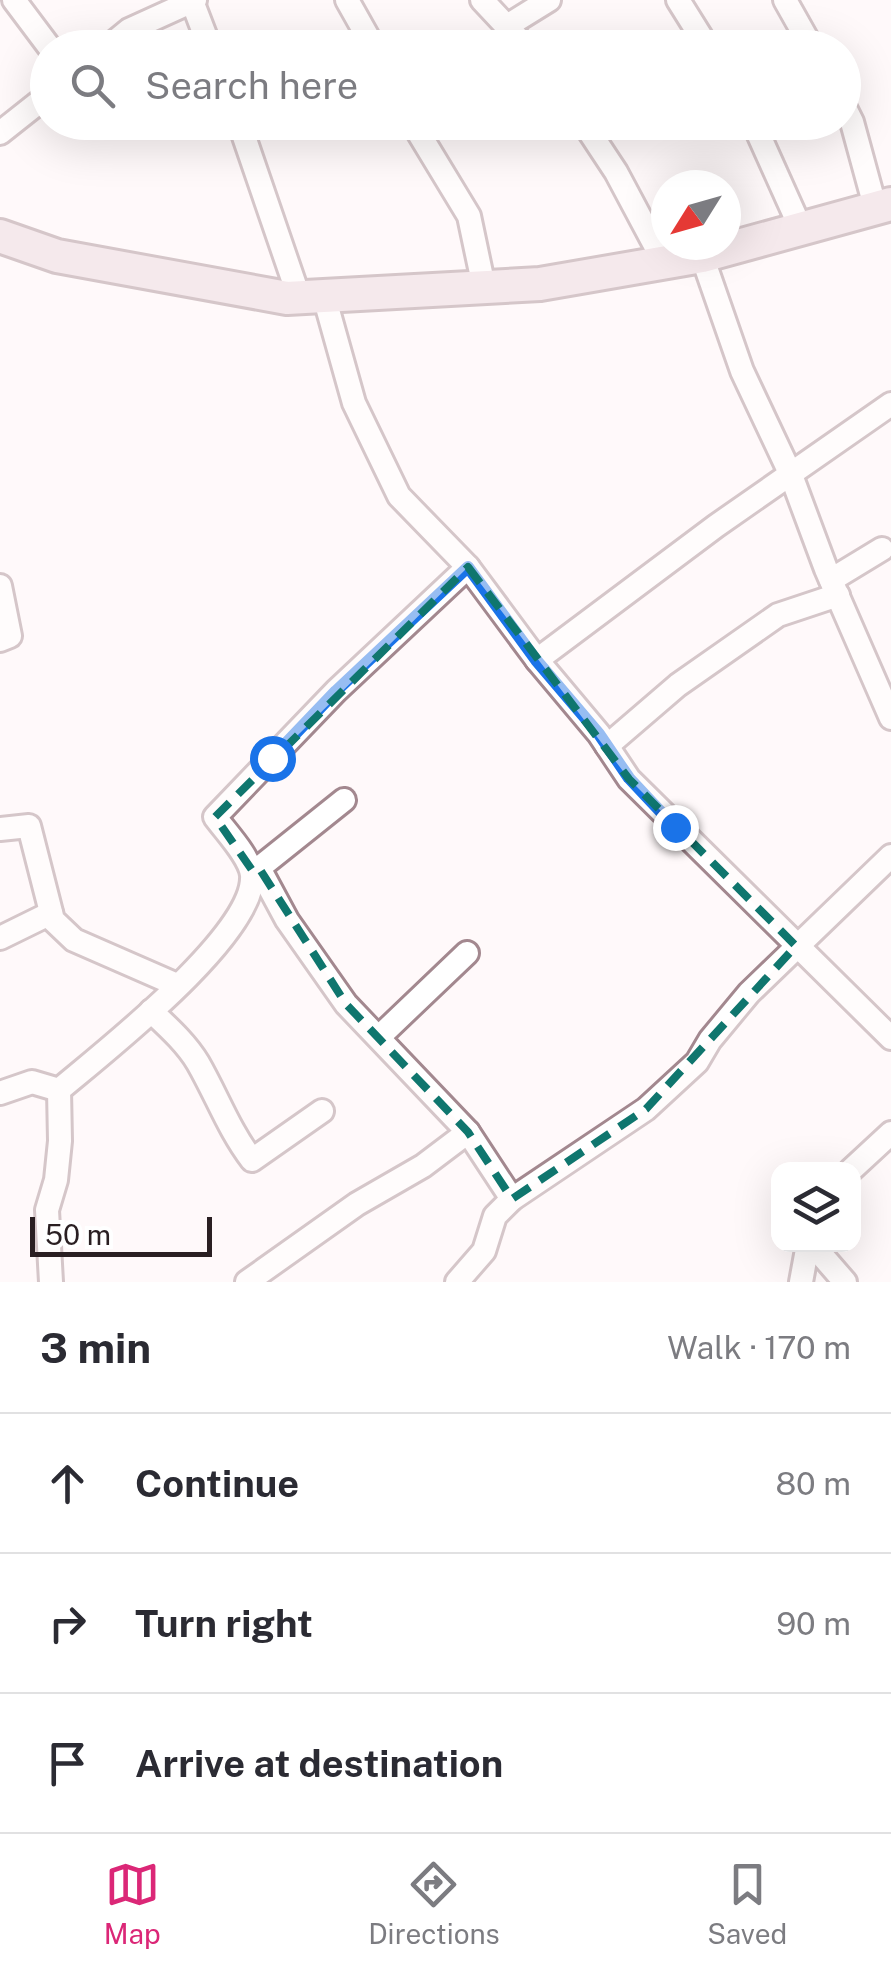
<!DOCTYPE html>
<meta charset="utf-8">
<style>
body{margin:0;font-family:"Public Sans",sans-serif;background:#f2f2f3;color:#2b2b33}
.controls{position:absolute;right:30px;bottom:30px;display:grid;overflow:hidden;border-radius:20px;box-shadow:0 10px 40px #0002}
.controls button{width:90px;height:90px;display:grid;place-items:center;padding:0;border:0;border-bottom:2px solid #e1e1e2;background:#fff;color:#2b2b33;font:50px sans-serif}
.compass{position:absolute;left:651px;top:170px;width:90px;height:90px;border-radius:50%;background:#fff;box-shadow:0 10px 40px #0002;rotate:233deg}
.scale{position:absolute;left:30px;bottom:25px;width:182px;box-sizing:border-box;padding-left:10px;border:5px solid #2a1f22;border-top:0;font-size:28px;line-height:35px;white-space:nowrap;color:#2a1f22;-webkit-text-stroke:8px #fff;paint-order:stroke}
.stop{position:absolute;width:30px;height:30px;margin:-22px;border:8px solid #1a73e8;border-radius:50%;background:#fff}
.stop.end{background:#1a73e8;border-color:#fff;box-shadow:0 2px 10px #0008}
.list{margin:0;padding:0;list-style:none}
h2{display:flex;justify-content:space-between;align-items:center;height:130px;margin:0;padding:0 40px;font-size:42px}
h2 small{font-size:32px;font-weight:400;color:#7c7c81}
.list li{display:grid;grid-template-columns:65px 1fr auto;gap:30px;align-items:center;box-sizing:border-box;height:140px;padding:0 40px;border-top:2px solid #e1e1e2}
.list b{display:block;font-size:38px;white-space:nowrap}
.list em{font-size:32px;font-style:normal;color:#7c7c81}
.icon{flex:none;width:55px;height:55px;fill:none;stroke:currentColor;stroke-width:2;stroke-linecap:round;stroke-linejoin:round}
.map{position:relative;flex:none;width:891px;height:1282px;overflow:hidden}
.search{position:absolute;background:#fff;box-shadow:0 10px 40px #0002;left:30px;right:30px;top:30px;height:110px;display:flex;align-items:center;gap:25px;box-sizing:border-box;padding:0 35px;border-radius:55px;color:#7c7c81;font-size:38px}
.sheet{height:550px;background:#fff}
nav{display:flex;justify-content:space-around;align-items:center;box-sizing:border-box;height:140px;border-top:2px solid #e1e1e2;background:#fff;font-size:28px;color:#7c7c81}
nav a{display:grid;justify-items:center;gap:5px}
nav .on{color:#db2777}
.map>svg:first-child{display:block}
</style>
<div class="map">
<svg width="891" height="1282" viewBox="0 0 891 1282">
<rect width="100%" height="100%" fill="#fff9fa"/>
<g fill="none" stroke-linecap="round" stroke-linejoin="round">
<g stroke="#a3888f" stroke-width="28">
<g id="street">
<path d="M 14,0 L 50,48"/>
<path d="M 347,0 L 374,48"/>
<path d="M 482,0 L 527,48"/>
<path d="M 678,0 L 708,48"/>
<path d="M 785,0 L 812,48"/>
<path d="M 192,1 L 210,48"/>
<path d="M 507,26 L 549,0"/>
<path d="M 107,48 L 129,30 L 195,0"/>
<path d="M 844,106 L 852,122 L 876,210"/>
<path d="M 239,122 L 299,297"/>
<path d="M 412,122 L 469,216 L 484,287"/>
<path d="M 583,122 L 616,172 L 665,264"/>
<path d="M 753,122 L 801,229"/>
<path d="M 0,133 L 48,95"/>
<path d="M 702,256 L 742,371 L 791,475 L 826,569 L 891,718"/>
<path d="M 468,567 L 537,660 L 599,734 L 629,779 L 891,1038"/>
<path d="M 831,580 L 882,549"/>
<path d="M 0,586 L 10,636 L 0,640"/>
<path d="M 537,660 L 716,526 L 891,404"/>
<path d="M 607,746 L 678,685 L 778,615 L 838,595"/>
<path d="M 0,829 L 29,826 L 53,920 L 74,940 L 177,985"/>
<path d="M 259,868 L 344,800"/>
<path d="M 252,870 L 259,868 L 287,920 L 346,1004 L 468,1132 L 512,1199"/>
<path d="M 0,938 L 51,913"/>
<path d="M 151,1011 C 168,1027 186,1043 198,1063 C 217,1096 229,1130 252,1160 L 322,1111"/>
<path d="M 379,1037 L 467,953"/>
<path d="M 0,1093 L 32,1082 L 59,1090"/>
<path d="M 851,1170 L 891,1133"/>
<path d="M 812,1244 L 845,1282"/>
<path d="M 51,1282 L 47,1210 L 56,1180 L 60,1141 L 59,1090 C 104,1052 256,934 252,875 C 250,857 226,832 215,817 L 336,691 L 468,567 L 399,496 L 354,403 L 324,296"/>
<path d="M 247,1282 L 357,1204 L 423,1166 L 468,1132"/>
<path d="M 457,1282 L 484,1251 L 495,1216 L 512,1199 L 646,1109 L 697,1062 L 710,1040 L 749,993 L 891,856"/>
<path d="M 801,1282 L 808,1244"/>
</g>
</g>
<g stroke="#a3888f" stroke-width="38">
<path id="secondary" d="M 0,236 L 57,256 L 287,298 L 540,284 L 702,256 L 891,204"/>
</g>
<use href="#street" stroke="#fff" stroke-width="22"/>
<use href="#secondary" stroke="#e9d4db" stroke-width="32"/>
</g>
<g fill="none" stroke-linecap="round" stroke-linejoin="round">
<path stroke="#1a73e8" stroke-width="12" d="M 272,758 L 336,691 L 468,567 L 536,660 L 599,734 L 629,778 L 675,827"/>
</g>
<path d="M0 0H891V1282H0ZM 468,567 L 629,779 L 796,946 L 646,1109 L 512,1199 L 468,1132 L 346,1004 L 259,868 L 252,870 L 215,817 Z" fill="#fff9fa" fill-opacity=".55" fill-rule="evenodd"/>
<path fill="none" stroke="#0f766e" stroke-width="8" stroke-dasharray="20 12" stroke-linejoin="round" d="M 468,567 L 629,779 L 796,946 L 646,1109 L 512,1199 L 468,1132 L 346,1004 L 259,868 L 252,870 L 215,817 Z"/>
</svg>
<div class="controls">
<button><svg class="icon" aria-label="layers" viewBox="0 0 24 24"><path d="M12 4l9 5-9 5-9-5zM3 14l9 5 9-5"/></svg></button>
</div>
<svg class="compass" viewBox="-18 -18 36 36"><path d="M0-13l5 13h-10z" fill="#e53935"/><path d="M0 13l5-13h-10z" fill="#7c7c81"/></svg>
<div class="scale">50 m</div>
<div class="stop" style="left:272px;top:758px"></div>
<div class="stop end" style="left:675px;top:827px"></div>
<div class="search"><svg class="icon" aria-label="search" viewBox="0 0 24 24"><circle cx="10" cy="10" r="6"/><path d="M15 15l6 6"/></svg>Search here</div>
</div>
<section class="sheet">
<h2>3 min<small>Walk · 170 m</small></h2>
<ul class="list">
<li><svg class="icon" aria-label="ahead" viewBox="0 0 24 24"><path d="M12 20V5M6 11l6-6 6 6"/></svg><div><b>Continue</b></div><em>80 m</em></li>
<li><svg class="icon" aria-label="right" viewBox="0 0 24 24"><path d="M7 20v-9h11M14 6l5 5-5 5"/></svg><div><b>Turn right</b></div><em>90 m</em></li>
<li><svg class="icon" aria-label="arrive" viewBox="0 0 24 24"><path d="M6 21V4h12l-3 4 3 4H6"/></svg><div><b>Arrive at destination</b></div></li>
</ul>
</section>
<nav>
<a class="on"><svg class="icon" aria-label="map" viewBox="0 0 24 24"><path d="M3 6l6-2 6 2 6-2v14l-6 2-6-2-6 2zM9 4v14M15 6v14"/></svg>Map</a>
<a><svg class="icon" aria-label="directions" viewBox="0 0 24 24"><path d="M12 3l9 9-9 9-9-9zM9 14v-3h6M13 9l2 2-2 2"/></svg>Directions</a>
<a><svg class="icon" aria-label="saved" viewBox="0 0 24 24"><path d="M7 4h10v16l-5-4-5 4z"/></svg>Saved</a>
</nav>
